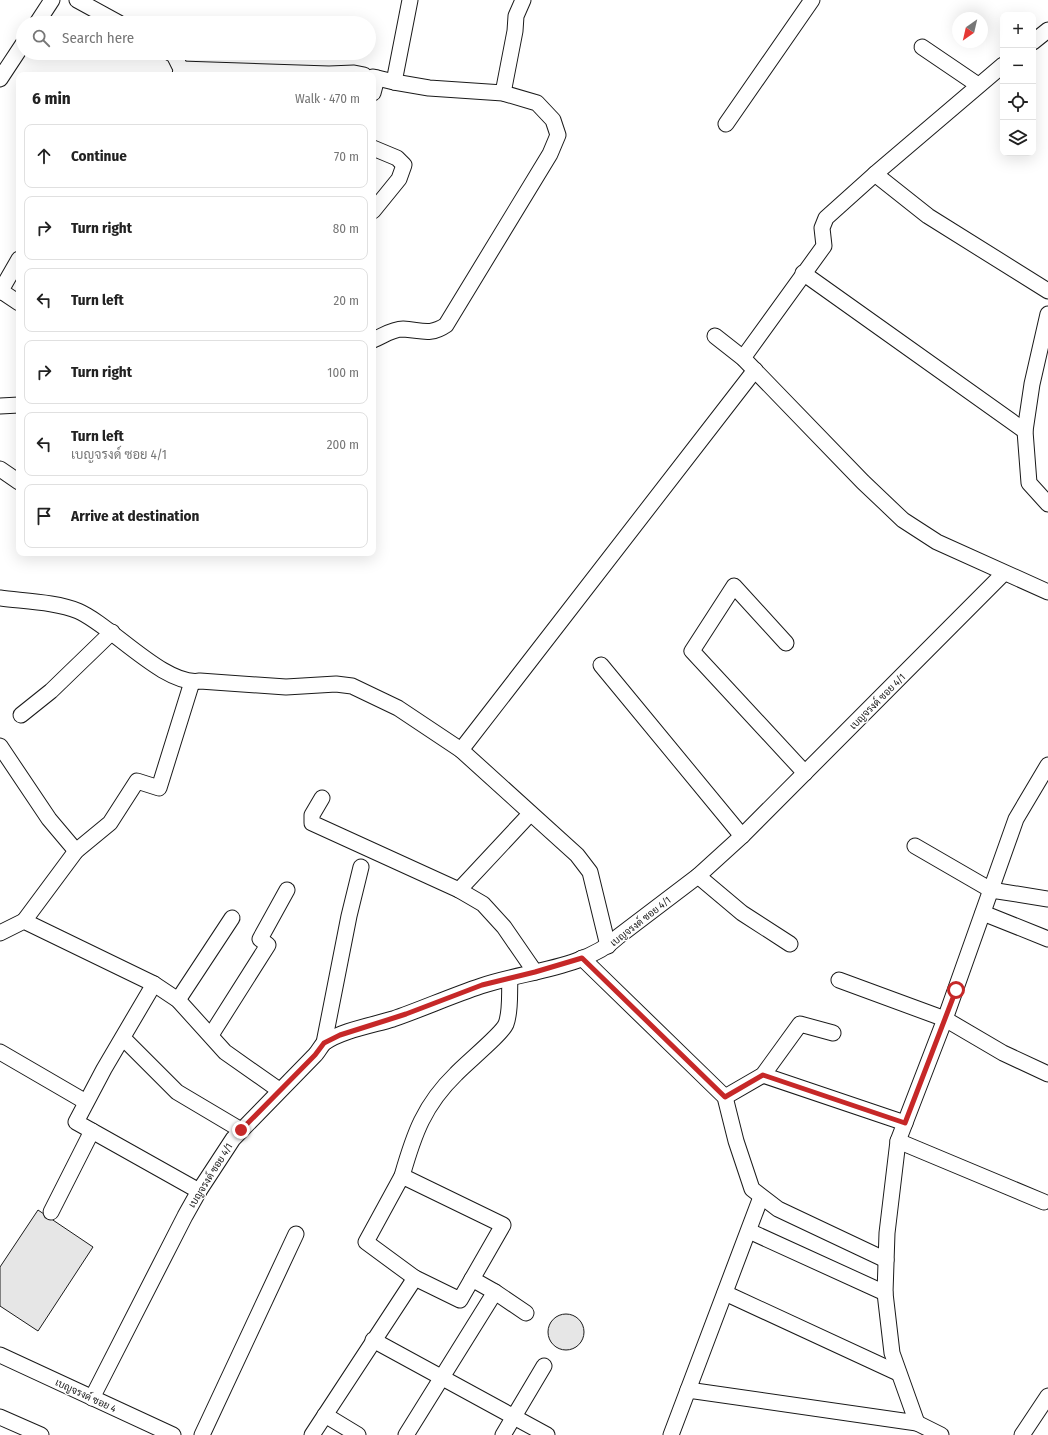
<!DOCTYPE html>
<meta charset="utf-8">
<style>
body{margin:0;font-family:"Fira Sans Condensed",Sarabun,sans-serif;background:#f2f2f2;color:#222}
.controls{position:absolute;right:12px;top:12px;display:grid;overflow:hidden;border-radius:8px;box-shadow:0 4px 16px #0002}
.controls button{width:36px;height:36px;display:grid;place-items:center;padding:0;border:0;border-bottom:1px solid #e0e0e0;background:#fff;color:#222;font:20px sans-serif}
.compass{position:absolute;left:952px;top:12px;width:36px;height:36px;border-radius:50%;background:#fff;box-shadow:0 4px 16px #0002;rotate:214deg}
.stop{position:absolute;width:12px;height:12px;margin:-9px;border:3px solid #c62828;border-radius:50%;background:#fff}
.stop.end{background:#c62828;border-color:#fff;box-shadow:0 1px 4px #0008}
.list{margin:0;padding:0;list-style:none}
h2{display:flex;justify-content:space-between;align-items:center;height:52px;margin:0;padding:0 16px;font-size:17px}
h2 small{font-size:13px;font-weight:400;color:#767676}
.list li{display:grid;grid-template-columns:26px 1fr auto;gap:12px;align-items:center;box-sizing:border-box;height:64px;margin:0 8px 8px;padding:0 8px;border:1px solid #e0e0e0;border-radius:8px}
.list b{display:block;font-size:15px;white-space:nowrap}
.list p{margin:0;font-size:13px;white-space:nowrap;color:#767676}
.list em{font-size:13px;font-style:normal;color:#767676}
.icon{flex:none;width:22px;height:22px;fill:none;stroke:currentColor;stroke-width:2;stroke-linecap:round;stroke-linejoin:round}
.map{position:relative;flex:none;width:1048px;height:1435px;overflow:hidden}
.search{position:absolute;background:#fff;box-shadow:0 4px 16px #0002;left:16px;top:16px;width:360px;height:44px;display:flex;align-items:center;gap:10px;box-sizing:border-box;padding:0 14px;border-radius:22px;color:#767676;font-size:15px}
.panel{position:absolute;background:#fff;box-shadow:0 4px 16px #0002;left:16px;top:72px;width:360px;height:484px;border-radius:8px}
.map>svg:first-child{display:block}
</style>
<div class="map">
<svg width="1048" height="1435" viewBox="0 0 1048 1435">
<rect width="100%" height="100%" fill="#fff"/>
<g fill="#e6e6e6" stroke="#1a1a1a">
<path d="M 38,1210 L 93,1247 L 38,1331 L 0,1306 L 0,1267 Z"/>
<circle cx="566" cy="1332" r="18"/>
</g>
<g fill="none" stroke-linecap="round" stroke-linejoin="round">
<g stroke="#1a1a1a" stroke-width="17">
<g id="minor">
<path d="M 77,0 L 119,23"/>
<path d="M 37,23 L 52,0"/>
<path d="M 1033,42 L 1048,30"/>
<path d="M 922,47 L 978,85"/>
<path d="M 170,53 L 174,55 L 181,69 L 180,75"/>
<path d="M 181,69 L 329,74 L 354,73 L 364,75"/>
<path d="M 373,77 L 394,82 L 410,0"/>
<path d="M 0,79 L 23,44"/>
<path d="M 373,93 L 377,78"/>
<path d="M 503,93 L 515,31 L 516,16 L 523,0"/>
<path d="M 726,124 L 812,0"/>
<path d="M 373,148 L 397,158 L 404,165 L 399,179 L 373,211"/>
<path d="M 875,174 L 928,216 L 1048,291"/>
<path d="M 803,273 L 1025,431"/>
<path d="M 1,291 L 19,303"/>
<path d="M 0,292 L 19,259"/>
<path d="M 1048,314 L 1032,384 L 1025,431 L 1029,483 L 1048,504"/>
<path d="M 715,336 L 743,358 L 863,482 L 903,520 L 937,542 L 1048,592"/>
<path d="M 373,340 C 383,336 392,329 403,329 C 421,330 430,336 446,325 L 550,154 L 558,135 L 553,120 L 537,103 L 503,93 L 429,88 L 394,82"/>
<path d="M 743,358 L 824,246 L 822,228 L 826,218 L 875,174 L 1003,65"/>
<path d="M 0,406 L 19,405"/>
<path d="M 0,469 L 19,482"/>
<path d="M 0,598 C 22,601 58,602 78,611 C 111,625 165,687 200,681 L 286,687 L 336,684 L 352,686 L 398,708 L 461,750 L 577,855 L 590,872 L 608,946"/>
<path d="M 786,643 L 734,586 L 692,651 L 805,773"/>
<path d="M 601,665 L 742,836"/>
<path d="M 21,715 L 51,691 L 112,632"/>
<path d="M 0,746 L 49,819 L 76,851"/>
<path d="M 461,750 L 755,370"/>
<path d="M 322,798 L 312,815 L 312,823 L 459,890 L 483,904 L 504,927 L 535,972"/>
<path d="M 915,846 L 991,890 L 1048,899"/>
<path d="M 698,876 L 742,913 L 790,944"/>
<path d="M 459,890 L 530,814"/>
<path d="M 983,913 L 1048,939"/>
<path d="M 24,921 L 76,851 L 110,823 L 137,781 L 159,788 L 192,682"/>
<path d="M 0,933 L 24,921 L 154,984 L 178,1000 L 225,1052 L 279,1090"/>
<path d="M 582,958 L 725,1097 L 736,1141 L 752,1189 L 778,1209 L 886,1260"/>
<path d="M 839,980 L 945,1019 L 1003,1053 L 1048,1074"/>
<path d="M 154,984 L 104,1069 L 76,1122 L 199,1191"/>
<path d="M 178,1000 L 232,918"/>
<path d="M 211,1035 L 268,945 L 260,939 L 287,890"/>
<path d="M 123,1038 L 177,1092 L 241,1130"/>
<path d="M 324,1043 L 349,916 L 361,867"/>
<path d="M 0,1052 L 86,1102"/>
<path d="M 763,1075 L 905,1123"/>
<path d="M 725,1097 L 763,1075 L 800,1024 L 833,1033"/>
<path d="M 898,1141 L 1044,1202"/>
<path d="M 402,1176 L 503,1225 L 460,1300 L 415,1278 L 366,1242 Z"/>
<path d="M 402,1176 C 414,1134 424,1105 456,1074 C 465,1064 502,1034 506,1024 C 511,1011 509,993 510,979"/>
<path d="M 51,1212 L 92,1131"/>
<path d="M 749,1231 L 885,1293"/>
<path d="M 472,1279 L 495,1292 L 526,1313"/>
<path d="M 725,1293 L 898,1373"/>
<path d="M 373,1340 L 547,1435"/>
<path d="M 0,1355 L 173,1435"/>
<path d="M 688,1390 L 761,1197"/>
<path d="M 92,1398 L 185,1216 L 199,1191 L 233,1139 L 315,1055 C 318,1052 321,1046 324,1043 C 340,1031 373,1025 393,1019 C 422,1009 451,996 481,986 C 524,971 585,969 619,936 L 698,876 L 742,836 L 1004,573"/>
<path d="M 325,1415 L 358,1435"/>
<path d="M 0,1417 L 41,1435"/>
<path d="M 917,1423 L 941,1435"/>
<path d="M 202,1435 L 296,1234"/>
<path d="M 312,1435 L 415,1278"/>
<path d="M 406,1435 L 495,1292"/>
<path d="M 503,1435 L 544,1366"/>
<path d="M 671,1435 L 688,1390 L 917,1423 L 892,1353 L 885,1293 L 887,1233 L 898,1141 L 945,1019 L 1016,819 L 1048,765"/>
<path d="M 1022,1435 L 1048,1396"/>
</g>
</g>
<use href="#minor" stroke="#fff" stroke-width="15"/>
</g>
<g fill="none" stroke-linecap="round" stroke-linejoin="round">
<path stroke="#c62828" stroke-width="5" d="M 241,1130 L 315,1055 L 324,1043 L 340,1035 L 406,1014 L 482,985 L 535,972 L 582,958 L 725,1097 L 763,1075 L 905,1123 L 956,990"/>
</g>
<g text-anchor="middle" stroke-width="3" stroke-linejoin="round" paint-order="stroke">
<g font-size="10" fill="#1a1a1a" stroke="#fff">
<text transform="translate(877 701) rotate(-45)" y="4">เบญจรงด์ ซอย 4/1</text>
<text transform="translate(640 921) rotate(-38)" y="4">เบญจรงด์ ซอย 4/1</text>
<text transform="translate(210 1175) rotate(-58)" y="4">เบญจรงด์ ซอย 4/1</text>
<text transform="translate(86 1395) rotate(25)" y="4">เบญจรงด์ ซอย 4</text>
</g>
</g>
</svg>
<div class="controls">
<button>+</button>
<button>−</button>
<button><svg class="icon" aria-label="locate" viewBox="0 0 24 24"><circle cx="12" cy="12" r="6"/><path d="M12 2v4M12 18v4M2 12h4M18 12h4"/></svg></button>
<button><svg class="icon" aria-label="layers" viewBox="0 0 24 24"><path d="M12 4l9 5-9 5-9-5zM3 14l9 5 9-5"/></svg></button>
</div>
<svg class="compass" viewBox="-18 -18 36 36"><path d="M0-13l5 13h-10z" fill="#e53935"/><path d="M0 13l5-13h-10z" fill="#767676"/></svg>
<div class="stop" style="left:956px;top:990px"></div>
<div class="stop end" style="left:241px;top:1130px"></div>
<div class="search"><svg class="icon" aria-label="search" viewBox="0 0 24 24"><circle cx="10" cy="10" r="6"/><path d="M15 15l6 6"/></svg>Search here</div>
<section class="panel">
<h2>6 min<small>Walk · 470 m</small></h2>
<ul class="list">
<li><svg class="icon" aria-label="ahead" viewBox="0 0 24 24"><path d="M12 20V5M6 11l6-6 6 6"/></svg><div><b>Continue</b></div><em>70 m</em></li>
<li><svg class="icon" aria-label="right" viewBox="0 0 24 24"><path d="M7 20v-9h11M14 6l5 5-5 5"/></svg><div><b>Turn right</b></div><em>80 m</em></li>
<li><svg class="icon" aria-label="left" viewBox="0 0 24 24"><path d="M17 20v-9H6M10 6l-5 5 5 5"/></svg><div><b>Turn left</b></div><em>20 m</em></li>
<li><svg class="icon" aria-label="right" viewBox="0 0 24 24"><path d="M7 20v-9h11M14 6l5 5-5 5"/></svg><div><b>Turn right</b></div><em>100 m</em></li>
<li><svg class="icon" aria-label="left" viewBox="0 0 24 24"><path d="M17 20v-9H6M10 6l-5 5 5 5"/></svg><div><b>Turn left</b><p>เบญจรงด์ ซอย 4/1</p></div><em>200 m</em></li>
<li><svg class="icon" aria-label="arrive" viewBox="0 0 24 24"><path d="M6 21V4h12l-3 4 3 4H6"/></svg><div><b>Arrive at destination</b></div></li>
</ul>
</section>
</div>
